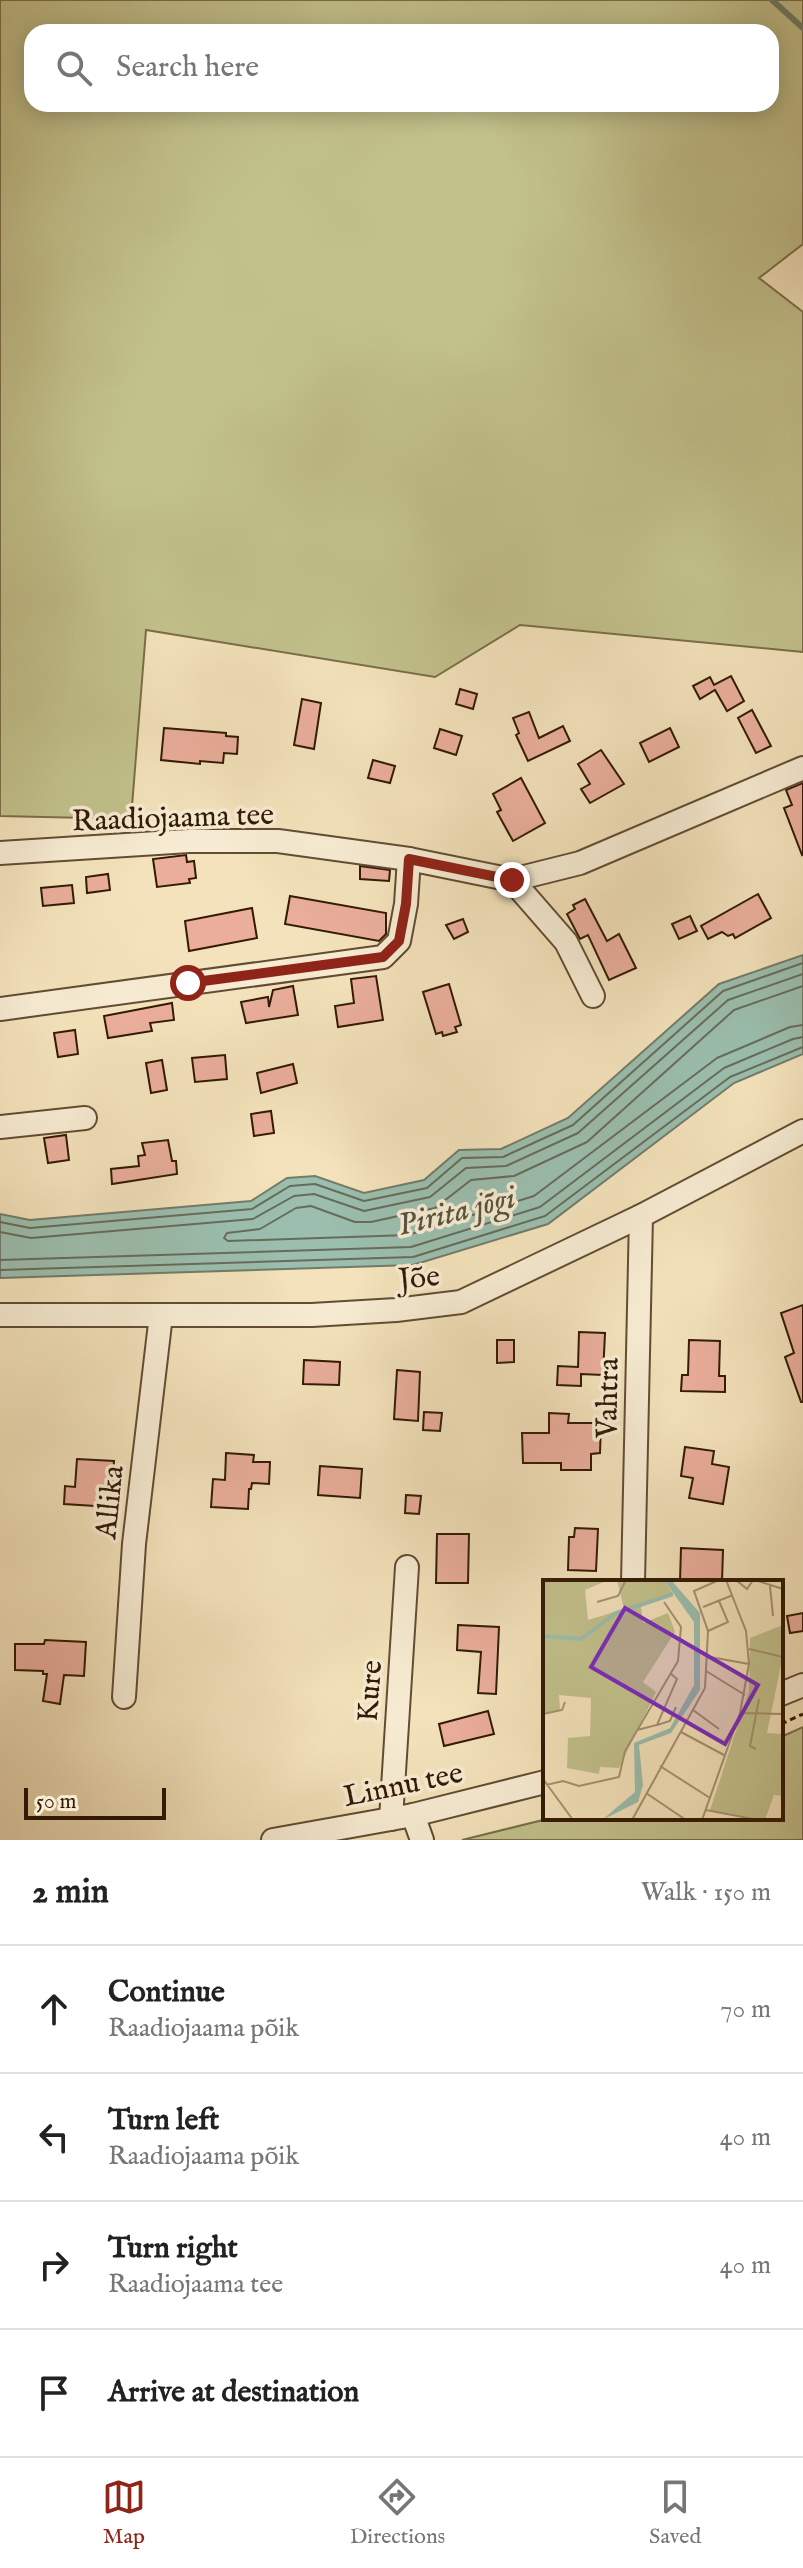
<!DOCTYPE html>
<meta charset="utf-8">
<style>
body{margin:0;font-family:"IM FELL English",serif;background:#f2f2f2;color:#222}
.scale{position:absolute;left:24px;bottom:20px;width:142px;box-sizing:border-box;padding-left:8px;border:4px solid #321a05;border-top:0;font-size:22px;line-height:28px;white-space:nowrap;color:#321a05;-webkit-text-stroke:6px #f7ecd3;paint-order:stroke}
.stop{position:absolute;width:24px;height:24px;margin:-18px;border:6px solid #8f2418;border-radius:50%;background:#fff}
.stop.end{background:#8f2418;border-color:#fff;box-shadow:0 2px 8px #0008}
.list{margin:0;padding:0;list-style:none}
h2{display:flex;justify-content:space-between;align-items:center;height:104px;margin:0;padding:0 32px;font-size:34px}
h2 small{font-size:26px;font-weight:400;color:#767676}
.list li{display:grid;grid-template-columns:52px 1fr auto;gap:24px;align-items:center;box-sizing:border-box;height:128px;padding:0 32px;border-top:2px solid #e0e0e0}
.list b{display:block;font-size:30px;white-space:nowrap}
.list p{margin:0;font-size:26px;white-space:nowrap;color:#767676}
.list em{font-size:26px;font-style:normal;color:#767676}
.icon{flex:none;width:44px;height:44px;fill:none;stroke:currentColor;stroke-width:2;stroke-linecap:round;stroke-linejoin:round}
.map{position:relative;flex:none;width:803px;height:1840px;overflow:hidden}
.search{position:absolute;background:#fff;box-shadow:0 4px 20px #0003;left:24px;right:24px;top:24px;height:88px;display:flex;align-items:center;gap:20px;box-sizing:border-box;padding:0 28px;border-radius:24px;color:#767676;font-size:30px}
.sheet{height:616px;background:#fff}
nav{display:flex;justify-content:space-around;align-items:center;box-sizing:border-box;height:112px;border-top:2px solid #e0e0e0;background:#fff;font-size:22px;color:#767676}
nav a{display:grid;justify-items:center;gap:4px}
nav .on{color:#8f2418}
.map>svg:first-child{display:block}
</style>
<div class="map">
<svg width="803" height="1840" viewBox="0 0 803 1840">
<rect width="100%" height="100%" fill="#f3e2bb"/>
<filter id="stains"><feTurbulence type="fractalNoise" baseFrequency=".0025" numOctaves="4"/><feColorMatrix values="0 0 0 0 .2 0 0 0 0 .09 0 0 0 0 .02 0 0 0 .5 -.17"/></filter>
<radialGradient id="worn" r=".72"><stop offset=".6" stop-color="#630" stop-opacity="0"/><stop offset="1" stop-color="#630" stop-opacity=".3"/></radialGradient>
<g fill="#c2c18c" stroke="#7a6e48" stroke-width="2" fill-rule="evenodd">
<path d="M 0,0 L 803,0 L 803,244 L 759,278 L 803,312 L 803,652 L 520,625 L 435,677 L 146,630 L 131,819 L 0,816 ZM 32,32 L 771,32 L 771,104 L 32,104 Z"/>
<path d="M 803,1727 L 803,1840 L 462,1840 L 551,1818 L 781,1818 L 781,1737 Z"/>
</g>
<path fill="#9bbeae" stroke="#717c6a" stroke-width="2" d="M 803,955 L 803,1054 L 734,1083 L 548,1224 L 413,1265 L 0,1278 L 0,1214 L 30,1220 L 251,1201 L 287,1178 L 315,1176 L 364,1193 L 424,1180 L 459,1150 L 501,1149 L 568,1118 L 719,984 Z"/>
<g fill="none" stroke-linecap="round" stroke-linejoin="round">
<g stroke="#666c5a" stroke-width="2">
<path d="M 803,986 L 734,1010 L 587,1142 L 514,1176 L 471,1180 L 435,1208 L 371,1222 L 355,1222 L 311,1206 L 296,1208 L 260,1229 L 227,1233 L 224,1238 L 228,1241 L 408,1235 L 534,1196 L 717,1058 L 790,1027 L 803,1025"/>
<path d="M 0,1222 L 30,1228 L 252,1209 L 290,1186 L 315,1184 L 364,1201 L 427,1188 L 462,1158 L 503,1157 L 573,1125 L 723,991 L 803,963"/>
<path d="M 0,1232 L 31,1238 L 253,1219 L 294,1196 L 314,1194 L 364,1211 L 430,1197 L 466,1168 L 506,1166 L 578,1133 L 728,1000 L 803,974"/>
<path d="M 0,1260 L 411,1247 L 540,1207 L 724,1068 L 793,1039 L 803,1037"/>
<path d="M 0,1270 L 413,1257 L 545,1216 L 730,1077 L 803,1047"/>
</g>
<path stroke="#717c6a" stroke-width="6" d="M 772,0 L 803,28"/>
</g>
<g fill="#eaae9b" stroke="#321a05" stroke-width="2">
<path d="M 731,676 L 744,701 L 727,711 L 715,690 L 700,699 L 693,686 L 710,677 L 714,685 Z"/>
<path d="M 460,689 L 477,694 L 473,709 L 456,704 Z"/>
<path d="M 302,699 L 321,703 L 314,749 L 294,745 Z"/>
<path d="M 752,710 L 771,746 L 756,753 L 738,718 Z"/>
<path d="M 529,712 L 539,738 L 563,726 L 570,741 L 528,761 L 516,735 L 519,733 L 513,718 Z"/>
<path d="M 164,728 L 226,733 L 226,736 L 238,737 L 237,754 L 224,753 L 223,763 L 200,761 L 200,764 L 161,760 Z"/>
<path d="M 670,728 L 679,747 L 649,762 L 640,743 Z"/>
<path d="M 440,729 L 462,736 L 456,755 L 434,748 Z"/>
<path d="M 601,750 L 624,784 L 590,803 L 581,789 L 590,784 L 578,764 Z"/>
<path d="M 373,760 L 395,766 L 390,783 L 368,778 Z"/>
<path d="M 521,778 L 545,823 L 513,841 L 497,812 L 501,810 L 493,794 Z"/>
<path d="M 803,783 L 803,854 L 802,855 L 784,808 L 792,805 L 786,790 Z"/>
<path d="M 186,855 L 187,862 L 194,861 L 196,878 L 189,879 L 190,883 L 157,887 L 153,859 Z"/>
<path d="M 360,866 L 390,870 L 389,881 L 360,879 Z"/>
<path d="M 108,874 L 110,890 L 87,893 L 86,877 Z"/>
<path d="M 72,885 L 74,903 L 43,906 L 41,888 Z"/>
<path d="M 758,894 L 771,918 L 735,938 L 733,934 L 728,936 L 722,932 L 708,939 L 701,926 Z"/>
<path d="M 290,896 L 386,913 L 386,934 L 379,941 L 285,924 Z"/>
<path d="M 585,899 L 607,941 L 619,934 L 636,968 L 609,980 L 588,935 L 580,939 L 567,914 L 575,909 L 573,905 Z"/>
<path d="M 252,908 L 257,938 L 189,951 L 185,921 Z"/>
<path d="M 690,916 L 697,931 L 679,939 L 672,924 Z"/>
<path d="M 463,919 L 468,932 L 454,939 L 446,925 Z"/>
<path d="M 376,976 L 383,1020 L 338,1027 L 335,1006 L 354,1003 L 351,979 Z"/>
<path d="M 449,984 L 461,1025 L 455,1027 L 457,1032 L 443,1036 L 442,1032 L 436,1034 L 423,992 Z"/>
<path d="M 293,986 L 298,1015 L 246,1023 L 241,1002 L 268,997 L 269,1007 L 273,990 Z"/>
<path d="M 172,1003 L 174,1020 L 150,1023 L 152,1031 L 108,1038 L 104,1016 Z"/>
<path d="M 75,1030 L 78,1054 L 58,1057 L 54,1033 Z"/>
<path d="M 225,1055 L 227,1079 L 195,1082 L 192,1058 Z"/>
<path d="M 162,1060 L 167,1090 L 151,1093 L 146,1063 Z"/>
<path d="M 293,1064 L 297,1083 L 261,1093 L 257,1073 Z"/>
<path d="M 271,1111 L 274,1133 L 254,1136 L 251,1114 Z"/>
<path d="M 66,1135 L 69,1160 L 48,1163 L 44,1138 Z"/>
<path d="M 168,1140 L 172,1161 L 176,1161 L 177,1174 L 112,1184 L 111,1169 L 139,1166 L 138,1156 L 145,1155 L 142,1143 Z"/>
<path d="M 803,1305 L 803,1402 L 801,1402 L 785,1357 L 794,1353 L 781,1313 Z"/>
<path d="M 579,1332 L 605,1333 L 603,1375 L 581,1374 L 581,1386 L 557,1385 L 558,1366 L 578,1367 Z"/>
<path d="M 497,1340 L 514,1340 L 514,1362 L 497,1363 Z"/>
<path d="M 689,1340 L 720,1341 L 719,1376 L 725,1376 L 725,1392 L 681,1391 L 682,1375 L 688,1375 Z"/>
<path d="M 304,1360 L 340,1362 L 339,1385 L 303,1384 Z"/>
<path d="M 397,1370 L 420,1372 L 418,1421 L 394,1419 Z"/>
<path d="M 424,1412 L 442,1413 L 440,1431 L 423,1430 Z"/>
<path d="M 549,1413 L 569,1414 L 568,1423 L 601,1423 L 600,1453 L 591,1454 L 591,1470 L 561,1470 L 561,1463 L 523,1463 L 522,1433 L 549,1433 Z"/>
<path d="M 685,1447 L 714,1451 L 712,1464 L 729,1467 L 723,1504 L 689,1498 L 693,1478 L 681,1476 Z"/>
<path d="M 226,1453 L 254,1455 L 253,1462 L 270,1462 L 269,1484 L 252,1483 L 251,1489 L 249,1489 L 248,1509 L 211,1507 L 213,1479 L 225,1480 Z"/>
<path d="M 77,1459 L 114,1461 L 111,1507 L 64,1504 L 65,1486 L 75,1487 Z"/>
<path d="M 320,1466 L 362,1469 L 360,1498 L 318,1495 Z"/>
<path d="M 406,1495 L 421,1496 L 419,1514 L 405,1513 Z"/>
<path d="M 575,1528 L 598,1529 L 596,1571 L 568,1570 L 569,1537 L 574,1537 Z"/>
<path d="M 437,1534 L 469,1534 L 468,1583 L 436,1583 Z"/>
<path d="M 681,1548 L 723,1550 L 722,1582 L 680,1582 Z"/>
<path d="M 803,1613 L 803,1631 L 790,1633 L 787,1616 Z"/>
<path d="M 458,1625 L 499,1627 L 496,1694 L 478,1693 L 481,1652 L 457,1650 Z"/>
<path d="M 45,1640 L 86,1642 L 84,1676 L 64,1675 L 60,1704 L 43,1701 L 47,1674 L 43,1674 L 43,1671 L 15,1670 L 15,1644 L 44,1644 Z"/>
<path d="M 488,1711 L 494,1734 L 444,1746 L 439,1724 Z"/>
</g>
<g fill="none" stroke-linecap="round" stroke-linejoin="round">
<g stroke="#624c32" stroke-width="26">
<g id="minor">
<path d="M 0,853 L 189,841 L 278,841 L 409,859 L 512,880 L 580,863 L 803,768"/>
<path d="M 512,880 L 566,942 L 593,996"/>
<path d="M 0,1009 L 383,957 L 399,941 L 406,904 L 409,859"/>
<path d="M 0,1127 L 85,1118"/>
<path d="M 0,1315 L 312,1315 L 396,1310 L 461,1302 L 641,1216 L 803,1131"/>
<path d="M 633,1582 L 641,1216"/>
<path d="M 781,1694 L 803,1685"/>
<path d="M 124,1697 L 134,1544 L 161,1315"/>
<path d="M 413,1815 L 422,1840"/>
<path d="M 391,1819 L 407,1567"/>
<path d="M 273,1840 L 413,1815 L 545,1782"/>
</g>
</g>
<path stroke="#321a05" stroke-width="3" stroke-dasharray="6 4" stroke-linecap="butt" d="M 781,1724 L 803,1714"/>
<use href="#minor" stroke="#f7ecd3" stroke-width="22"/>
</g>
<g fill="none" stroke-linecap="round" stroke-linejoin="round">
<path stroke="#8f2418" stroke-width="10" d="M 188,983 L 383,957 L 399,941 L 406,904 L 409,859 L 512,880"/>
</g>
<g text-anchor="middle" stroke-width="7" stroke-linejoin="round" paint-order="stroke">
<g font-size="30" fill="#321a05" stroke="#f7ecd3">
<text transform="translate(173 817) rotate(-2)" y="10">Raadiojaama tee</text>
<text transform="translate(419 1277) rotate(-6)" y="10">Jõe</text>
<text transform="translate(607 1398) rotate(-89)" y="10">Vahtra</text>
<text transform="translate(109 1502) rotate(-84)" y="10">Allika</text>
<text transform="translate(369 1691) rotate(-86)" y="10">Kure</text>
<text transform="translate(403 1784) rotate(-12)" y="10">Linnu tee</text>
</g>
<g font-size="32" font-style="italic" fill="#575340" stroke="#f7ecd3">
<text transform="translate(456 1210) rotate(-14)" y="11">Pirita jõgi</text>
</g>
</g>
<g transform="translate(543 1580)">
<rect width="240" height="240" fill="#f3e2bb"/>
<path d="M 0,0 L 65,0 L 42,10 L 45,40 L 81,29 L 74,0 L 121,0 L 130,14 L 98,26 L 100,43 L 125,33 L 132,52 L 100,102 L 113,112 L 76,188 L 57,187 L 56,194 L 24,188 L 25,158 L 47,156 L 48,118 L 16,115 L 17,130 L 0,133 ZM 240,45 L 240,75 L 224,153 L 240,154 L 240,216 L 231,215 L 222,240 L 167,230 L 206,111 L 207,58 Z" fill="#c2c18c"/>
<path d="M 121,0 L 128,0 L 157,33 L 157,110 L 128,153 L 96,165 L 100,205 L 95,222 L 59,240 L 92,212 L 91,163 L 127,148 L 151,105 L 151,42 Z" fill="#9bbeae"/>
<path fill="none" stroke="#9bbeae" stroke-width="4" d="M 0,56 L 38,59 L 73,33 L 130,14"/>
<path fill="none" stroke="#a69272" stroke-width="2" d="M 193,0 L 204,9 L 210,0M 212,0 L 240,9M 227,6 L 230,36M 54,22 L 75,16 L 83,0M 160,27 L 190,15M 165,51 L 185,42 L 176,21M 206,69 L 240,77M 167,77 L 206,84M 163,91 L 202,115M 150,130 L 176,149M 197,133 L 240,134M 0,134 L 19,130 L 22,122M 114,145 L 127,141 L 133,127M 94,150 L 114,145 L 134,99 L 127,93M 138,152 L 181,175M 213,169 L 207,166 L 216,119M 117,186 L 167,218M 0,199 L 30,240M 3,205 L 20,201 L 36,206 L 76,197 L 82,171 L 135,81 L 138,47 L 121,22M 103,213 L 143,240M 163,230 L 216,240M 89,240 L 162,108 L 165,51 L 151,11 L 176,0M 159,240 L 197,133 L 206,84 L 203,51 L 183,0"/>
<path fill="#7b2cbf" fill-opacity="0.15" stroke="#7b2cbf" stroke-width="4" d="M 82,28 L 215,105 L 182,164 L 48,87 Z"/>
<rect width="240" height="240" fill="none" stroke="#321a05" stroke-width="4"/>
</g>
<rect width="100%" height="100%" filter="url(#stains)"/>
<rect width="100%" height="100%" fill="url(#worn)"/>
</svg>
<div class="scale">50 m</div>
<div class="stop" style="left:188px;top:983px"></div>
<div class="stop end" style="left:512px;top:880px"></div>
<div class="search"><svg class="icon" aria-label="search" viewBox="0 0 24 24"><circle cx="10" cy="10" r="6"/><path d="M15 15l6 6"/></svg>Search here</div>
</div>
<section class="sheet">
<h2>2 min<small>Walk · 150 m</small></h2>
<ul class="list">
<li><svg class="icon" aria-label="ahead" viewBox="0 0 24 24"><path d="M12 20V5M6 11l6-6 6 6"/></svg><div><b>Continue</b><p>Raadiojaama põik</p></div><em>70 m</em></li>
<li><svg class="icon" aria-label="left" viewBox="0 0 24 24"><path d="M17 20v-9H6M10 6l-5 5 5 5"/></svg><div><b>Turn left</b><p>Raadiojaama põik</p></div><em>40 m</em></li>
<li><svg class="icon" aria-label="right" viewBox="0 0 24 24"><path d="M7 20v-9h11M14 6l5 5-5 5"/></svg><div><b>Turn right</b><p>Raadiojaama tee</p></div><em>40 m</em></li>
<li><svg class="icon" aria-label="arrive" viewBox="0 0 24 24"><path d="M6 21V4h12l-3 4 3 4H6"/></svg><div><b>Arrive at destination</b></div></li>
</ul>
</section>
<nav>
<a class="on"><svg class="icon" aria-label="map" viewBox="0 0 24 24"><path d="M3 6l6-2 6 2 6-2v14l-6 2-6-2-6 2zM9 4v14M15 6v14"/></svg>Map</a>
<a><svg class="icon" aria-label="directions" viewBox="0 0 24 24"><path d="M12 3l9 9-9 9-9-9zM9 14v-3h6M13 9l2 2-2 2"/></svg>Directions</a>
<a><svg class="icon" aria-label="saved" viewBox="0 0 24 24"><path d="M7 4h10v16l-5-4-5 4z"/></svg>Saved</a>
</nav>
